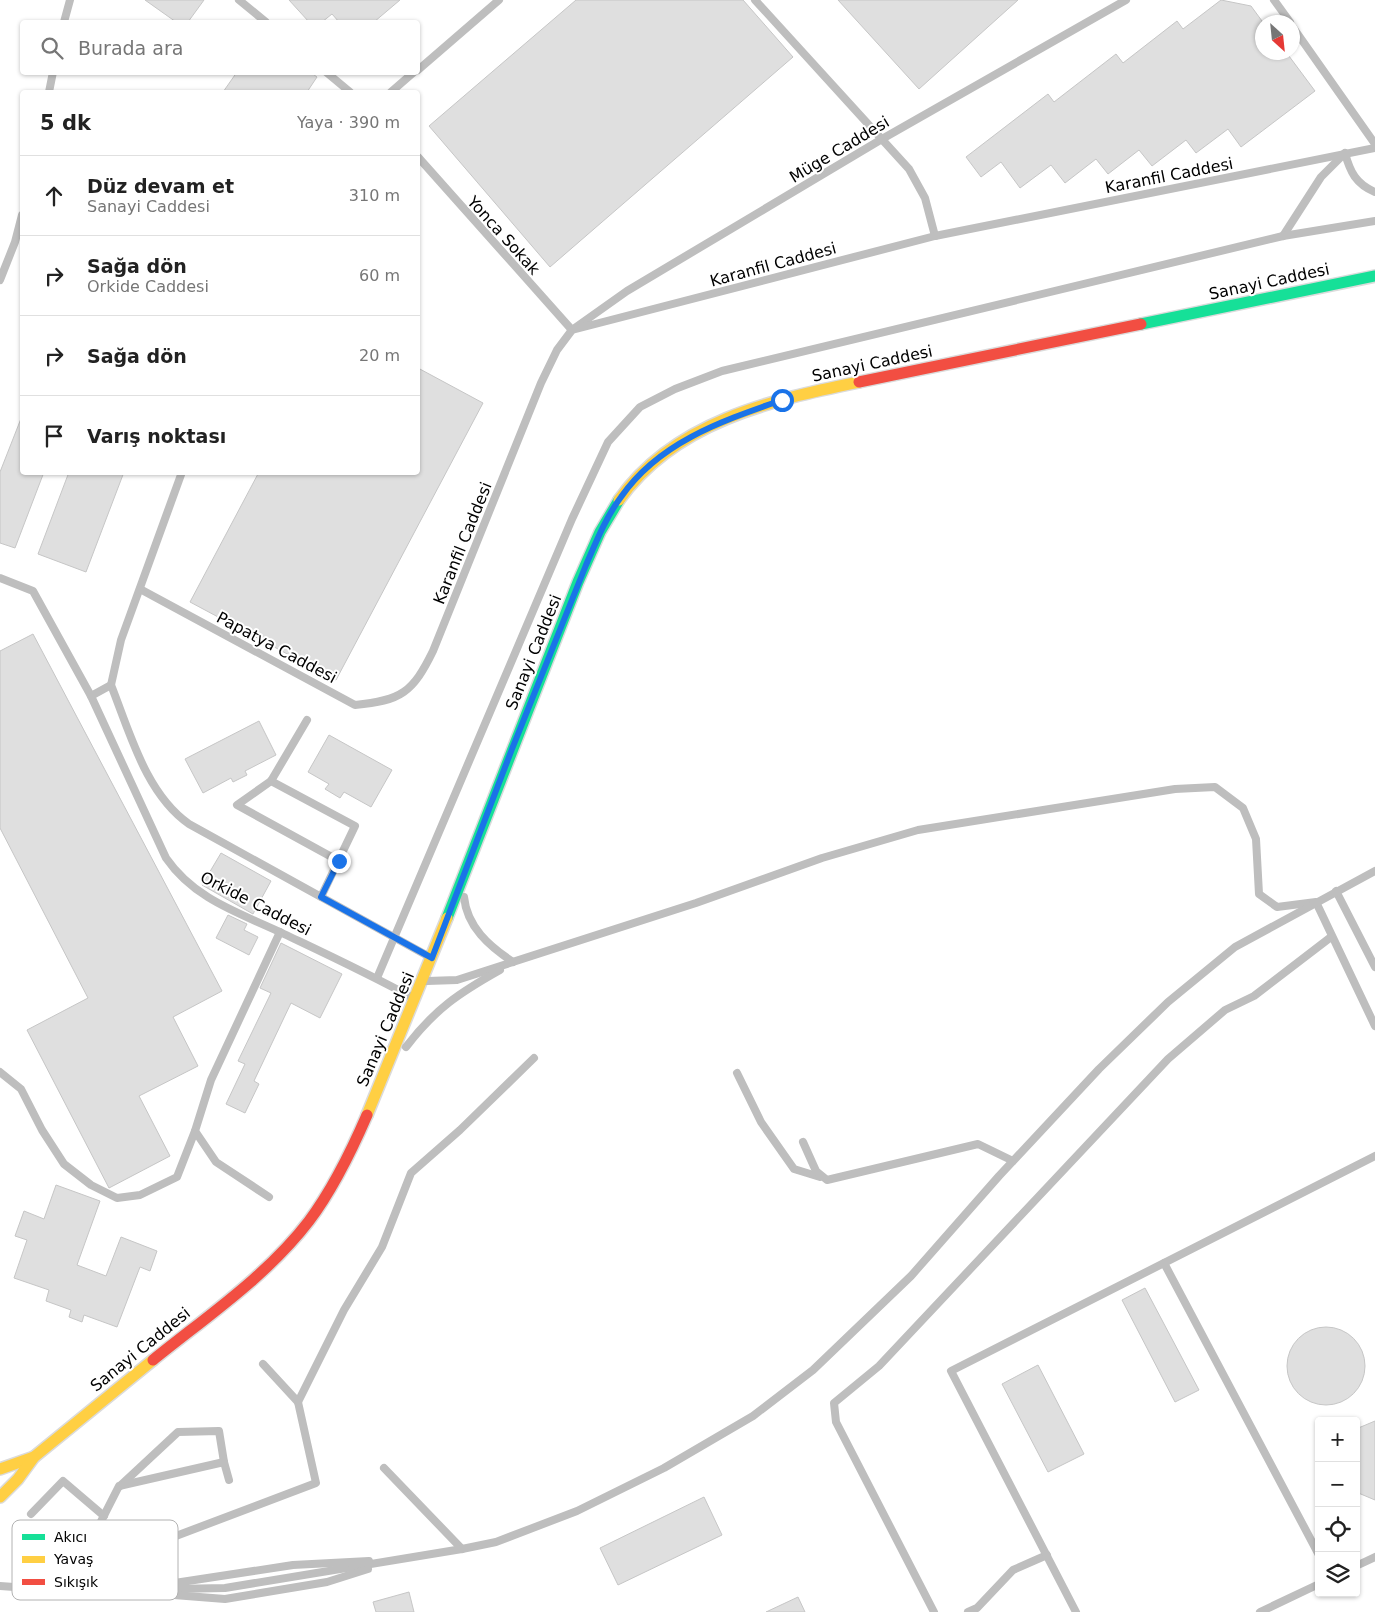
<!DOCTYPE html>
<html lang="tr">
<meta charset="utf-8">
<style>
body{margin:0;font-family:"DejaVu Sans",sans-serif;background:#f6f6f6;color:#222}
.controls{position:absolute;right:15px;bottom:15px;display:grid;overflow:hidden;border-radius:5px;box-shadow:0 1px 4px #0004}
.controls button{width:45px;height:45px;display:grid;place-items:center;padding:0;border:0;border-bottom:1px solid #e0e0e0;background:#fff;color:#222;font:25px sans-serif}
.compass{position:absolute;left:1255px;top:15px;width:45px;height:45px;border-radius:50%;background:#fff;box-shadow:0 1px 4px #0004;rotate:153deg}
.stop{position:absolute;width:15px;height:15px;margin:-11px;border:4px solid #1a73e8;border-radius:50%;background:#fff}
.stop.end{background:#1a73e8;border-color:#fff;box-shadow:0 1px 5px #0008}
.list{margin:0;padding:0;list-style:none}
h2{display:flex;justify-content:space-between;align-items:center;height:65px;margin:0;padding:0 20px;font-size:21px}
h2 small{font-size:16px;font-weight:400;color:#767676}
.list li{display:grid;grid-template-columns:32px 1fr auto;gap:15px;align-items:center;box-sizing:border-box;height:80px;padding:0 20px;border-top:1px solid #e0e0e0}
.list b{display:block;font-size:19px;white-space:nowrap}
.list p{margin:0;font-size:16px;white-space:nowrap;color:#767676}
.list em{font-size:16px;font-style:normal;color:#767676}
.icon{flex:none;width:28px;height:28px;fill:none;stroke:currentColor;stroke-width:2;stroke-linecap:round;stroke-linejoin:round}
.map{position:relative;flex:none;width:1375px;height:1612px;overflow:hidden}
.search{position:absolute;background:#fff;box-shadow:0 1px 4px #0004;left:20px;top:20px;width:400px;height:55px;display:flex;align-items:center;gap:12px;box-sizing:border-box;padding:0 18px;border-radius:5px;color:#767676;font-size:19px}
.panel{position:absolute;background:#fff;box-shadow:0 1px 4px #0004;left:20px;top:90px;width:400px;height:385px;border-radius:5px}
.map>svg:first-child{display:block}
</style>
<div class="map">
<svg width="1375" height="1612" viewBox="0 0 1375 1612">
<rect width="100%" height="100%" fill="#fff"/>
<g fill="#dfdfdf" stroke="#c6c6c6">
<path d="M 145,0 L 204,0 L 188,22 L 176,22 Z"/>
<path d="M 289,0 L 400,0 L 374,22 L 339,22 L 332,14 L 322,22 L 309,22 Z"/>
<path d="M 576,0 L 743,0 L 793,57 L 550,267 L 429,126 Z"/>
<path d="M 838,0 L 1018,0 L 919,89 Z"/>
<path d="M 1221,0 L 1251,6 L 1262,21 L 1262,52 L 1286,52 L 1315,91 L 1241,147 L 1228,129 L 1196,153 L 1186,140 L 1152,166 L 1139,150 L 1108,174 L 1096,159 L 1065,183 L 1051,165 L 1020,188 L 1001,162 L 981,177 L 966,157 L 1048,94 L 1054,102 L 1116,54 L 1123,63 L 1177,21 L 1183,29 Z"/>
<path d="M 237,72 L 310,72 L 317,77 L 307,92 L 223,92 Z"/>
<path d="M 418,368 L 483,403 L 336,680 L 190,602 L 259,472 L 418,472 Z"/>
<path d="M 22,416 L 22,472 L 44,472 L 15,548 L 0,543 L 0,472 Z"/>
<path d="M 69,472 L 124,472 L 86,572 L 38,554 Z"/>
<path d="M 33,634 L 222,991 L 173,1017 L 198,1066 L 139,1096 L 170,1156 L 109,1188 L 27,1030 L 88,998 L 0,828 L 0,651 Z"/>
<path d="M 259,721 L 276,755 L 245,771 L 247,775 L 233,782 L 231,778 L 203,793 L 185,759 Z"/>
<path d="M 329,735 L 392,770 L 371,807 L 344,792 L 340,798 L 325,789 L 329,784 L 308,772 Z"/>
<path d="M 221,853 L 271,881 L 253,914 L 202,885 Z"/>
<path d="M 228,915 L 247,924 L 244,930 L 258,937 L 249,955 L 216,938 Z"/>
<path d="M 281,943 L 342,974 L 320,1018 L 291,1003 L 254,1081 L 259,1084 L 245,1113 L 226,1104 L 245,1064 L 238,1061 L 271,993 L 260,988 Z"/>
<path d="M 56,1185 L 100,1201 L 77,1265 L 106,1276 L 121,1237 L 157,1251 L 150,1271 L 140,1267 L 117,1327 L 84,1315 L 82,1322 L 69,1317 L 71,1310 L 46,1301 L 49,1290 L 14,1278 L 27,1240 L 15,1236 L 24,1211 L 44,1219 Z"/>
<path d="M 1145,1288 L 1199,1390 L 1175,1402 L 1122,1300 Z"/>
<circle cx="1326" cy="1366" r="39"/>
<path d="M 1038,1365 L 1084,1454 L 1048,1472 L 1002,1384 Z"/>
<path d="M 1375,1421 L 1375,1500 L 1356,1492 L 1356,1429 Z"/>
<path d="M 704,1497 L 722,1535 L 618,1585 L 600,1548 Z"/>
<path d="M 409,1592 L 414,1612 L 376,1612 L 373,1602 Z"/>
<path d="M 798,1597 L 805,1612 L 766,1612 Z"/>
</g>
<g fill="none" stroke-linecap="round" stroke-linejoin="round">
<g stroke="#dbdbdb" stroke-width="14">
<g id="fast">
<path d="M 1141,324 L 1375,276"/>
<path d="M 447,918 L 578,582 L 600,532 L 619,500"/>
</g>
</g>
<g stroke="#dbdbdb" stroke-width="14">
<g id="slow">
<path d="M 619,500 C 674,422 771,400 859,382"/>
<path d="M 367,1115 L 447,918"/>
<path d="M 0,1469 L 34,1457"/>
<path d="M 0,1497 L 18,1479 L 34,1457 L 153,1360"/>
</g>
</g>
<g stroke="#dbdbdb" stroke-width="14">
<g id="jam">
<path d="M 859,382 L 1141,324"/>
<path d="M 153,1360 C 206,1317 267,1276 309,1221 C 333,1189 351,1152 367,1115"/>
</g>
</g>
<g stroke="#bebebe" stroke-width="8">
<path d="M 239,0 L 266,22"/>
<path d="M 755,0 L 909,169 L 925,198 L 935,236"/>
<path d="M 1274,0 L 1290,22"/>
<path d="M 64,22 L 70,0"/>
<path d="M 1292,26 L 1375,144"/>
<path d="M 418,70 L 499,0"/>
<path d="M 326,72 L 350,92"/>
<path d="M 49,92 L 53,72"/>
<path d="M 391,92 L 414,72"/>
<path d="M 1345,153 C 1350,172 1356,184 1375,192"/>
<path d="M 418,157 L 572,330 L 627,291 L 882,139 L 1126,0"/>
<path d="M 1283,236 L 1321,177 L 1345,153"/>
<path d="M 0,280 L 15,242 L 22,215"/>
<path d="M 0,578 L 33,591 L 91,696 L 166,858 C 195,900 240,913 284,934 C 326,954 369,974 411,997"/>
<path d="M 140,589 L 355,705 C 401,701 413,692 433,651 L 541,383 L 557,350 L 572,330 L 935,236 L 1375,148"/>
<path d="M 111,685 C 130,733 146,794 189,824 L 428,956"/>
<path d="M 91,696 L 111,685 L 121,640 L 182,472"/>
<path d="M 307,720 L 271,781 L 237,805 L 339,861"/>
<path d="M 271,781 L 355,826 L 321,897"/>
<path d="M 1336,891 L 1375,967"/>
<path d="M 464,897 C 467,927 489,946 513,962"/>
<path d="M 377,978 L 572,519 L 608,442 L 640,407 L 675,389 L 722,371 L 1283,236 L 1375,221"/>
<path d="M 427,981 L 457,980 L 696,903 L 822,858 L 918,830 L 1175,789 L 1215,787 L 1243,808 L 1256,839 L 1259,894 L 1277,907 L 1316,902 L 1375,1026"/>
<path d="M 406,1047 C 435,1009 459,993 500,970"/>
<path d="M 0,1072 L 21,1089 L 42,1130 L 64,1164 L 91,1185 L 117,1198 L 140,1195 L 177,1177 L 195,1131"/>
<path d="M 737,1073 L 761,1122 L 794,1169 L 820,1177"/>
<path d="M 803,1142 L 816,1171 L 827,1180 L 978,1144 L 1013,1161"/>
<path d="M 269,1197 L 216,1162 L 195,1131 L 211,1080 L 280,932"/>
<path d="M 1164,1263 L 1319,1555"/>
<path d="M 298,1402 L 344,1310 L 382,1247 L 411,1173 L 460,1130 L 534,1058"/>
<path d="M 384,1468 L 462,1549"/>
<path d="M 120,1486 L 178,1432 L 219,1431 L 224,1462"/>
<path d="M 31,1514 L 63,1481 L 104,1516"/>
<path d="M 84,1557 L 168,1539 L 316,1483 L 298,1402 L 263,1364"/>
<path d="M 1356,1566 L 1375,1557"/>
<path d="M 0,1586 L 70,1591 L 225,1588 L 462,1549 L 496,1542 L 577,1511 L 664,1468 L 753,1416 L 813,1370 L 911,1276 L 999,1176 L 1099,1069 L 1168,1002 L 1235,947 L 1375,871"/>
<path d="M 155,1586 L 293,1565 L 369,1561"/>
<path d="M 70,1591 L 89,1545 L 119,1486 L 224,1462 L 229,1480"/>
<path d="M 161,1594 L 225,1599 L 327,1582 L 368,1569"/>
<path d="M 934,1612 L 836,1422 L 834,1403 L 879,1366 L 1168,1059 L 1225,1010 L 1254,996 L 1331,937"/>
<path d="M 968,1612 L 977,1608 L 1013,1570 L 1047,1555"/>
<path d="M 1076,1612 L 951,1371 L 1375,1156"/>
<path d="M 1260,1612 L 1319,1584"/>
</g>
<use href="#fast" stroke="#16e098" stroke-width="11"/>
<use href="#slow" stroke="#ffcf43" stroke-width="11"/>
<use href="#jam" stroke="#f24e42" stroke-width="11"/>
</g>
<g fill="none" stroke-linecap="round" stroke-linejoin="round">
<path stroke="#1a73e8" stroke-width="6" d="M 339,861 L 321,897 L 432,958 L 512,749 L 586,565 C 596,542 606,517 621,497 C 659,442 722,421 782,400"/>
</g>
<g text-anchor="middle" stroke-width="4" stroke-linejoin="round" paint-order="stroke">
<g font-size="16" fill="#000" stroke="#fff">
<text transform="translate(839 149) rotate(-31)" y="6">Müge Caddesi</text>
<text transform="translate(1169 175) rotate(-11)" y="6">Karanfil Caddesi</text>
<text transform="translate(504 235) rotate(48)" y="6">Yonca Sokak</text>
<text transform="translate(773 264) rotate(-15)" y="6">Karanfil Caddesi</text>
<text transform="translate(1269 281) rotate(-12)" y="6">Sanayi Caddesi</text>
<text transform="translate(872 363) rotate(-12)" y="6">Sanayi Caddesi</text>
<text transform="translate(462 543) rotate(-68)" y="6">Karanfil Caddesi</text>
<text transform="translate(277 647) rotate(28)" y="6">Papatya Caddesi</text>
<text transform="translate(533 652) rotate(-68)" y="6">Sanayi Caddesi</text>
<text transform="translate(256 903) rotate(27)" y="6">Orkide Caddesi</text>
<text transform="translate(385 1029) rotate(-67)" y="6">Sanayi Caddesi</text>
<text transform="translate(140 1349) rotate(-39)" y="6">Sanayi Caddesi</text>
</g>
</g>
<rect x="12" y="1520" width="166" height="80" rx="8" fill="#fff" stroke="#b2b2b2" stroke-width="1"/>
<rect x="22" y="1534" width="23" height="6" fill="#16e098"/>
<rect x="22" y="1556" width="23" height="7" fill="#ffcf43"/>
<rect x="22" y="1579" width="23" height="6" fill="#f24e42"/>
<g font-size="14" fill="#000">
<text x="54" y="1542">Akıcı</text>
<text x="54" y="1564">Yavaş</text>
<text x="54" y="1587">Sıkışık</text>
</g>
</svg>
<div class="controls">
<button>+</button>
<button>−</button>
<button><svg class="icon" aria-label="locate" viewBox="0 0 24 24"><circle cx="12" cy="12" r="6"/><path d="M12 2v4M12 18v4M2 12h4M18 12h4"/></svg></button>
<button><svg class="icon" aria-label="layers" viewBox="0 0 24 24"><path d="M12 4l9 5-9 5-9-5zM3 14l9 5 9-5"/></svg></button>
</div>
<svg class="compass" viewBox="-18 -18 36 36"><path d="M0-13l5 13h-10z" fill="#e53935"/><path d="M0 13l5-13h-10z" fill="#767676"/></svg>
<div class="stop" style="left:782px;top:400px"></div>
<div class="stop end" style="left:339px;top:861px"></div>
<div class="search"><svg class="icon" aria-label="search" viewBox="0 0 24 24"><circle cx="10" cy="10" r="6"/><path d="M15 15l6 6"/></svg>Burada ara</div>
<section class="panel">
<h2>5 dk<small>Yaya · 390 m</small></h2>
<ul class="list">
<li><svg class="icon" aria-label="ahead" viewBox="0 0 24 24"><path d="M12 20V5M6 11l6-6 6 6"/></svg><div><b>Düz devam et</b><p>Sanayi Caddesi</p></div><em>310 m</em></li>
<li><svg class="icon" aria-label="right" viewBox="0 0 24 24"><path d="M7 20v-9h11M14 6l5 5-5 5"/></svg><div><b>Sağa dön</b><p>Orkide Caddesi</p></div><em>60 m</em></li>
<li><svg class="icon" aria-label="right" viewBox="0 0 24 24"><path d="M7 20v-9h11M14 6l5 5-5 5"/></svg><div><b>Sağa dön</b></div><em>20 m</em></li>
<li><svg class="icon" aria-label="arrive" viewBox="0 0 24 24"><path d="M6 21V4h12l-3 4 3 4H6"/></svg><div><b>Varış noktası</b></div></li>
</ul>
</section>
</div>
